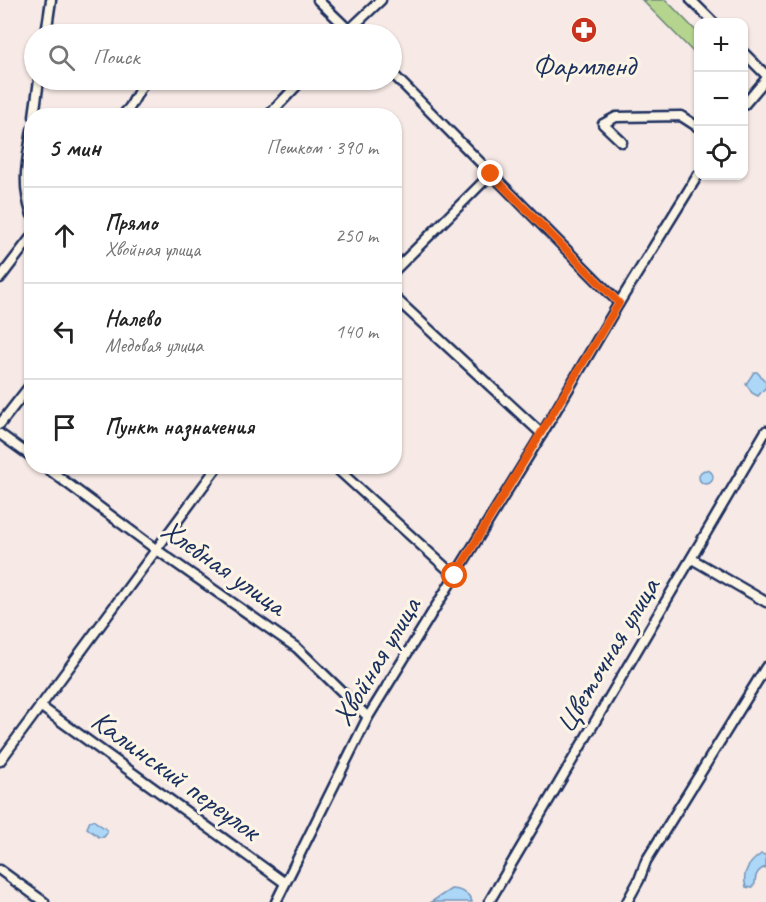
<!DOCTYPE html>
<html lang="ru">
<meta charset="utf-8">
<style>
body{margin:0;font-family:Caveat,sans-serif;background:#f2f2f2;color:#222}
.controls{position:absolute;right:18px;top:18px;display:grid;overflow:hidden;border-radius:12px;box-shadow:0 2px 4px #0004}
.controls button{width:54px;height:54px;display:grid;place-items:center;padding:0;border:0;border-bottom:2px solid #e0e0e0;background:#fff;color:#222;font:30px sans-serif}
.stop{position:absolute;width:18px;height:18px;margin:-14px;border:4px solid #ea580c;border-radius:50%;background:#fff}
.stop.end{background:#ea580c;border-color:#fff;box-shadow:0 2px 6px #0008}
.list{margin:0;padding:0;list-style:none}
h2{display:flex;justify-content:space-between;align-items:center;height:78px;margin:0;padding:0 24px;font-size:26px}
h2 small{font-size:20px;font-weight:400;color:#767676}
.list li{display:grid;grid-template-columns:39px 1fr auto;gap:18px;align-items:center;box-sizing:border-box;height:96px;padding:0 24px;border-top:2px solid #e0e0e0}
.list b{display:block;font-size:22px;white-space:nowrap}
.list p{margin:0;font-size:20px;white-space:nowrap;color:#767676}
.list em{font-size:20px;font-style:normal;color:#767676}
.icon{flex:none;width:33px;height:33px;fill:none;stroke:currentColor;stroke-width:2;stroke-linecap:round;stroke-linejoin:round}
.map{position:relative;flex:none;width:766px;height:902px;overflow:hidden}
.search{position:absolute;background:#fff;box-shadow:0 2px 4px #0004;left:24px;top:24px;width:378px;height:66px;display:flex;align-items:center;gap:15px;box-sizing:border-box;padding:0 21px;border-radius:33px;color:#767676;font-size:22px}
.panel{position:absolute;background:#fff;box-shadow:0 2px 4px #0004;left:24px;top:108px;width:378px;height:366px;border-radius:24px}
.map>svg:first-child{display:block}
</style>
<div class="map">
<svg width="766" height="902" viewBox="0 0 766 902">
<rect width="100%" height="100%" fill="#f7e9e5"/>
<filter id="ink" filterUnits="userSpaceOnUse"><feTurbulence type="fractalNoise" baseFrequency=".0167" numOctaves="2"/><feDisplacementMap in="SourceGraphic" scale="12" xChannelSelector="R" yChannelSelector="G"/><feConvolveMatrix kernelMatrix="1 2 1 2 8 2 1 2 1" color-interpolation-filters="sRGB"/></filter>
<g filter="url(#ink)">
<path fill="#b5d58e" stroke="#688276" stroke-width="1.5" d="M 642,0 L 666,0 L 698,33 L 698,57 Z"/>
<g fill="#acd7f7" stroke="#7294ba" stroke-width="1.5">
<path d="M 754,372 L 757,372 L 766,382 L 766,387 L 758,396 L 752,393 L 746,384 Z"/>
<circle cx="706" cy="477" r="7"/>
<path d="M 93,820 L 107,830 L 107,833 L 104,837 L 99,837 L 87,828 L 90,821 Z"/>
<path d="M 761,854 L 766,855 L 766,867 C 757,870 755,876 755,884 L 751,888 L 746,887 C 741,872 750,862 761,854 Z"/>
<path d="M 451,889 C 459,889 470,893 472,902 L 431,902 Z"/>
</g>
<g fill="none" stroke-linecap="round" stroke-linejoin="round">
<g stroke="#1b2f5e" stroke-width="13">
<g id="minor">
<path d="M 318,0 L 353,34"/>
<path d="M 691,0 L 713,22"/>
<path d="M 46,34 L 51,0"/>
<path d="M 345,34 L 381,0"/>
<path d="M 744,53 L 766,75"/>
<path d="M 392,73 L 619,303"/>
<path d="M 744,105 L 766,79"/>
<path d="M 34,116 L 39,80"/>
<path d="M 122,116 L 130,107 L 145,80"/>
<path d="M 268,116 L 302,80"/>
<path d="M 32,130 C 27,162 21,184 32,215"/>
<path d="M 622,142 L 603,124 L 616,117 L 681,116 L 698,127"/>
<path d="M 394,271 L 491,174"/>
<path d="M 0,278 L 32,236"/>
<path d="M 394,297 L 542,434"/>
<path d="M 0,424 L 32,383"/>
<path d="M 0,434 L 32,457"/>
<path d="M 44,466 L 157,550 L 297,648 L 368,717"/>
<path d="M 334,466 L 455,576"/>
<path d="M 692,559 L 766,602"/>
<path d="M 40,706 L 285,883"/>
<path d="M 0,761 L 218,466"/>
<path d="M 0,870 L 44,902"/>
<path d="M 276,902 L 368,717 L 542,434 L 619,303 L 698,175"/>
<path d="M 489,902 L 766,431"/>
<path d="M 627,902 L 639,880 L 646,861 L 766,667"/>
</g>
</g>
<use href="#minor" stroke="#fcf5e5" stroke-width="8"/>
</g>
</g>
<g fill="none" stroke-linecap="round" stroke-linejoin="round" filter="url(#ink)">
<path stroke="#ea580c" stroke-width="8" d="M 455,576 L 619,303 L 491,174"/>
</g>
<defs>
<g id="pharmacy-disc" transform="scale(1.35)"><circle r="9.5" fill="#c8321e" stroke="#fcf5e5"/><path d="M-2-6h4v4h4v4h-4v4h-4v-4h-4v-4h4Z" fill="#fff"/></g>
</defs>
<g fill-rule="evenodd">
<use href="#pharmacy-disc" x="584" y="30"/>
</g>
<g text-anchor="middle" stroke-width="6" stroke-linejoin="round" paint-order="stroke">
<g font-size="30" fill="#1b2f5e" stroke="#fcf5e5">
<text x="584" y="75">Фармленд</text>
</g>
<g font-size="30" fill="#1b2f5e" stroke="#fcf5e5">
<text transform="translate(224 567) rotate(35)" y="10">Хлебная улица</text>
<text transform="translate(607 655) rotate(-59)" y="10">Цветочная улица</text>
<text transform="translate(376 661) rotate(-59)" y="10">Хвойная улица</text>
<text transform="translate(176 775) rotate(36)" y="10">Калинский переулок</text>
</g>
</g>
</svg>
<div class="controls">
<button>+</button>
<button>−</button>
<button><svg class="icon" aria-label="locate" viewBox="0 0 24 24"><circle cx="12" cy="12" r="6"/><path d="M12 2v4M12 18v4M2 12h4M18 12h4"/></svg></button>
</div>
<div class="stop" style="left:455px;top:576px"></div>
<div class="stop end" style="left:491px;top:174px"></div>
<div class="search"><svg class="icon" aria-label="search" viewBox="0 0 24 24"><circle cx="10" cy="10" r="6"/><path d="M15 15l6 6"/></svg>Поиск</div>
<section class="panel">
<h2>5 мин<small>Пешком · 390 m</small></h2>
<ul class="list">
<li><svg class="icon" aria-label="ahead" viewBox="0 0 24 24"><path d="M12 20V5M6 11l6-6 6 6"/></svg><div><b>Прямо</b><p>Хвойная улица</p></div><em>250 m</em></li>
<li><svg class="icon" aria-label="left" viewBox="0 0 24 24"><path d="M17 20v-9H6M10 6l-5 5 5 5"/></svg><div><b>Налево</b><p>Медовая улица</p></div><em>140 m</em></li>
<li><svg class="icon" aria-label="arrive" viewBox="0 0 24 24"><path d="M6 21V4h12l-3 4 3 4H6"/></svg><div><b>Пункт назначения</b></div></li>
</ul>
</section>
</div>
